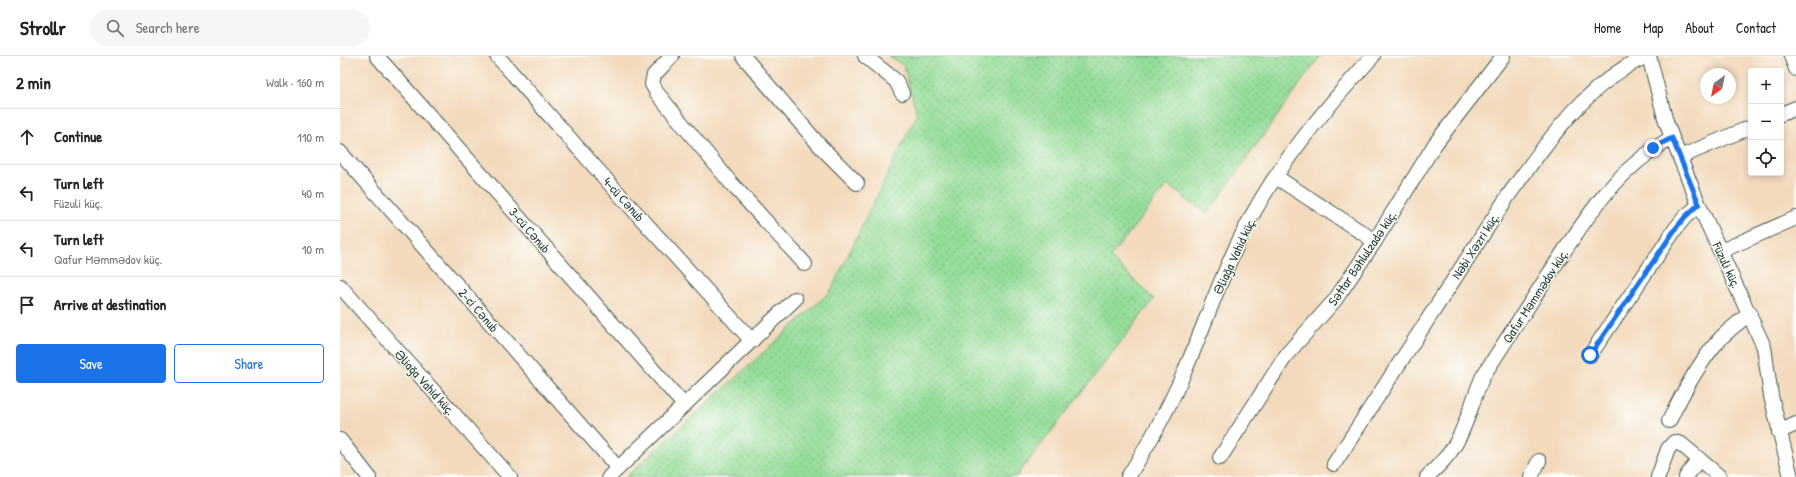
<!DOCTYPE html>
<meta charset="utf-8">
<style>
body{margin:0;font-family:"Patrick Hand",sans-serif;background:#f6f6f6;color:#222}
.controls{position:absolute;right:12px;top:12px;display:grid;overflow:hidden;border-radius:4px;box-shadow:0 2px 6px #0003}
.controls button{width:36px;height:36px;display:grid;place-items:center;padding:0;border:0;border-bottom:1px solid #e0e0e0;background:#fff;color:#222;font:20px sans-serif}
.compass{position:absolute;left:1360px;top:12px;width:36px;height:36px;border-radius:50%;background:#fff;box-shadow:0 2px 6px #0003;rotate:213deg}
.stop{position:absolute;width:12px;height:12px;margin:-9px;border:3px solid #1a73e8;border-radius:50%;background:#fff}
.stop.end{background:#1a73e8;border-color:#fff;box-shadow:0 1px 4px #0008}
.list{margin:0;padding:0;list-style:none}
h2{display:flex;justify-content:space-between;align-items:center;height:52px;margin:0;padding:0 16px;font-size:17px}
h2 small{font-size:13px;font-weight:400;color:#767676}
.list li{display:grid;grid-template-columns:26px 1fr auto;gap:12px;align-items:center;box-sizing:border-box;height:56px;padding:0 16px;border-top:1px solid #e0e0e0}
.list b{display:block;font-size:15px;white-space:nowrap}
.list p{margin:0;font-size:13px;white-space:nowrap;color:#767676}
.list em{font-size:13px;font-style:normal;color:#767676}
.actions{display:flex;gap:8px;padding:12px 16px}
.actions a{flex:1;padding:9px 0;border:1px solid #1a73e8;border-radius:4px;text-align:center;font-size:14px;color:#1a73e8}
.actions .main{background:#1a73e8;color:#fff}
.icon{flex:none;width:22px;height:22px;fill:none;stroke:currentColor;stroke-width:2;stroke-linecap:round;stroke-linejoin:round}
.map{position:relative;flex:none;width:1456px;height:421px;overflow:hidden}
header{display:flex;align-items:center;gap:24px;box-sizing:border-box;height:56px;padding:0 20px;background:#fff;border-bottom:1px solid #e0e0e0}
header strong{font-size:19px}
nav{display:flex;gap:22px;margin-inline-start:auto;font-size:14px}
.search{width:280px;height:36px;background:#f6f6f6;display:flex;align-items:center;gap:10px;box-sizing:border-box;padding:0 14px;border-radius:22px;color:#767676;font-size:15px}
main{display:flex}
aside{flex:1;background:#fff}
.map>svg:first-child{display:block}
</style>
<header>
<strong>Strollr</strong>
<div class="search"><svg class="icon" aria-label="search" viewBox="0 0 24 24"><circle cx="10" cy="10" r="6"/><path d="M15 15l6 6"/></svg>Search here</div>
<nav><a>Home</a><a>Map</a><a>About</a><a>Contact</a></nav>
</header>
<main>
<aside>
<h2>2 min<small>Walk · 160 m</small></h2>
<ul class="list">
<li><svg class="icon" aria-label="ahead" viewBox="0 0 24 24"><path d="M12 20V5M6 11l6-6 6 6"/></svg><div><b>Continue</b></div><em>110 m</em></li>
<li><svg class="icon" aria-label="left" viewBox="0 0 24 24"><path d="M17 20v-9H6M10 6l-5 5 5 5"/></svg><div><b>Turn left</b><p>Füzuli küç.</p></div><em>40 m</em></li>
<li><svg class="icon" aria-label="left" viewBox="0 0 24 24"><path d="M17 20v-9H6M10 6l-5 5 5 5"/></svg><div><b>Turn left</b><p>Qafur Məmmədov küç.</p></div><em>10 m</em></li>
<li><svg class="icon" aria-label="arrive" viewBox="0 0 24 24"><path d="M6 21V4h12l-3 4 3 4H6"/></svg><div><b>Arrive at destination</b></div></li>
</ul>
<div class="actions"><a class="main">Save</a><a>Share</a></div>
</aside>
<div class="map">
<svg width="1456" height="421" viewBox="0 0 1456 421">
<defs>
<pattern id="grass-dots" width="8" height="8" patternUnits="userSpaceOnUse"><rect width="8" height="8" fill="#94dd99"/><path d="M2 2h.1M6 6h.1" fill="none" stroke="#78b47e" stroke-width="1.8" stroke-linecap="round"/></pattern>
</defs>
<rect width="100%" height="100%" fill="#fdfcf7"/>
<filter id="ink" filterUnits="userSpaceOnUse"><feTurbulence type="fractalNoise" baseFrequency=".025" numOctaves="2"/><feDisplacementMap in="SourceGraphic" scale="8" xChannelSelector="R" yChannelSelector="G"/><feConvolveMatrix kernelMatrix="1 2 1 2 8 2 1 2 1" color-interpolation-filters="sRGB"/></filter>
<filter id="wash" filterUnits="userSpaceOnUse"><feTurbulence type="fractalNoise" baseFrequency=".012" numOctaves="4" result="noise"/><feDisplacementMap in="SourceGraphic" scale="16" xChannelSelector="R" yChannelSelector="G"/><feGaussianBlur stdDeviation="0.9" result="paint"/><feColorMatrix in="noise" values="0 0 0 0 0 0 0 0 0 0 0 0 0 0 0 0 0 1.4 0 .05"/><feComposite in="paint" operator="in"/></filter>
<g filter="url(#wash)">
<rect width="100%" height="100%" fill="#f3dabd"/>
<path fill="url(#grass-dots)" stroke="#5a8d66" d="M 548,0 L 980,0 L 867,158 L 827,129 L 770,201 L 814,243 L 676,421 L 286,421 L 490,236 L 577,58 L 563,9 Z"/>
</g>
<g filter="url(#ink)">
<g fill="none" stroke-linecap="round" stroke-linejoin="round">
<g stroke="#3f5549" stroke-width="16">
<g id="minor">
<path d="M 37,0 L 344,349"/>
<path d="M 157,0 L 270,128 L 412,285"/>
<path d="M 332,0 L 314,19 L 312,28 L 317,37 L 390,126 L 465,208"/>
<path d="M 403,0 L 481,91 L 517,127"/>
<path d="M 525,0 L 556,25 L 562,37"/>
<path d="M 1309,0 L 1325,62 L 1332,82 L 1359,149 L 1424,291 L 1431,340 L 1451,421"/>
<path d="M 1451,0 L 1456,13"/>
<path d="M 1441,58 L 1456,52"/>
<path d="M 0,96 L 278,412"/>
<path d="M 1340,101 L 1411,71"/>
<path d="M 936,121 L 1035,185"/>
<path d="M 1381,195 L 1456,162"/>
<path d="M 0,230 L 170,421"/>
<path d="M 1250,299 L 1336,172 L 1345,161 L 1359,149"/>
<path d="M 1329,365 C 1343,336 1358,308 1379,284 C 1388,274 1400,266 1410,257"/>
<path d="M 1439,376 L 1456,368"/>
<path d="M 0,384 L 29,421"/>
<path d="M 880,402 L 947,298 L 995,244 L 1035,185 L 1095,88 L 1163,0"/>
<path d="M 994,408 L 1168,140 C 1204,90 1248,25 1307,0"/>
<path d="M 269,421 L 455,243"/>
<path d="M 788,421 C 810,386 830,350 846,312 C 866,266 881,219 904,175 C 936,110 985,53 1033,0"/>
<path d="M 1087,421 C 1098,410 1109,400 1116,387 C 1128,366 1133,342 1143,320 C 1165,286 1187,252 1209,218 C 1245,164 1274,114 1332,82"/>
<path d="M 1191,421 L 1199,405"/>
<path d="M 1318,421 L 1328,393 L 1334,386 L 1341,388 L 1359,403"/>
<path d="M 1346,421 L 1359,403 L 1380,421"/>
</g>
</g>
<use href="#minor" stroke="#fff" stroke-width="14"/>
</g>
</g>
<g fill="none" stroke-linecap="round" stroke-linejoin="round" filter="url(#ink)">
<path stroke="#1a73e8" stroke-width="5" d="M 1250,299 L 1336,172 L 1345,161 L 1359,148 L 1332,82 L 1313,92"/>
</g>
<g text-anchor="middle" stroke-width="3" stroke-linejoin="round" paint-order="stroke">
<g font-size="13" fill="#1f3d34" stroke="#fdfcf7">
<text transform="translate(284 143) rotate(48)" y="5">4-cü Cənub</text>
<text transform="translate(190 174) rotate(49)" y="5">3-cü Cənub</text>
<text transform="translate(1135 190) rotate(-57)" y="5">Nəbi Xəzri küç.</text>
<text transform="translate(894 200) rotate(-65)" y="5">Əliağa Vahid küç.</text>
<text transform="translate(1022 202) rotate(-56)" y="5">Səttar Bəhlulzadə küç.</text>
<text transform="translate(1387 209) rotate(65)" y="5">Füzuli küç.</text>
<text transform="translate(1195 240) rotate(-57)" y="5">Qafur Məmmədov küç.</text>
<text transform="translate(139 254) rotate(49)" y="5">2-ci Cənub</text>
<text transform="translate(85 326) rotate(48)" y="5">Əliağa Vahid küç.</text>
</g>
</g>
</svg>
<div class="controls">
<button>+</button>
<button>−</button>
<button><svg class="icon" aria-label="locate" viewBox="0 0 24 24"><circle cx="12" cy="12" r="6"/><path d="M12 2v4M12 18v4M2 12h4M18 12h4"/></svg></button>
</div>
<svg class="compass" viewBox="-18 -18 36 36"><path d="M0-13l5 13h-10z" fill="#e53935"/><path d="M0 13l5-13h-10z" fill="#767676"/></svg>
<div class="stop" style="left:1250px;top:299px"></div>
<div class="stop end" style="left:1313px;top:92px"></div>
</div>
</main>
